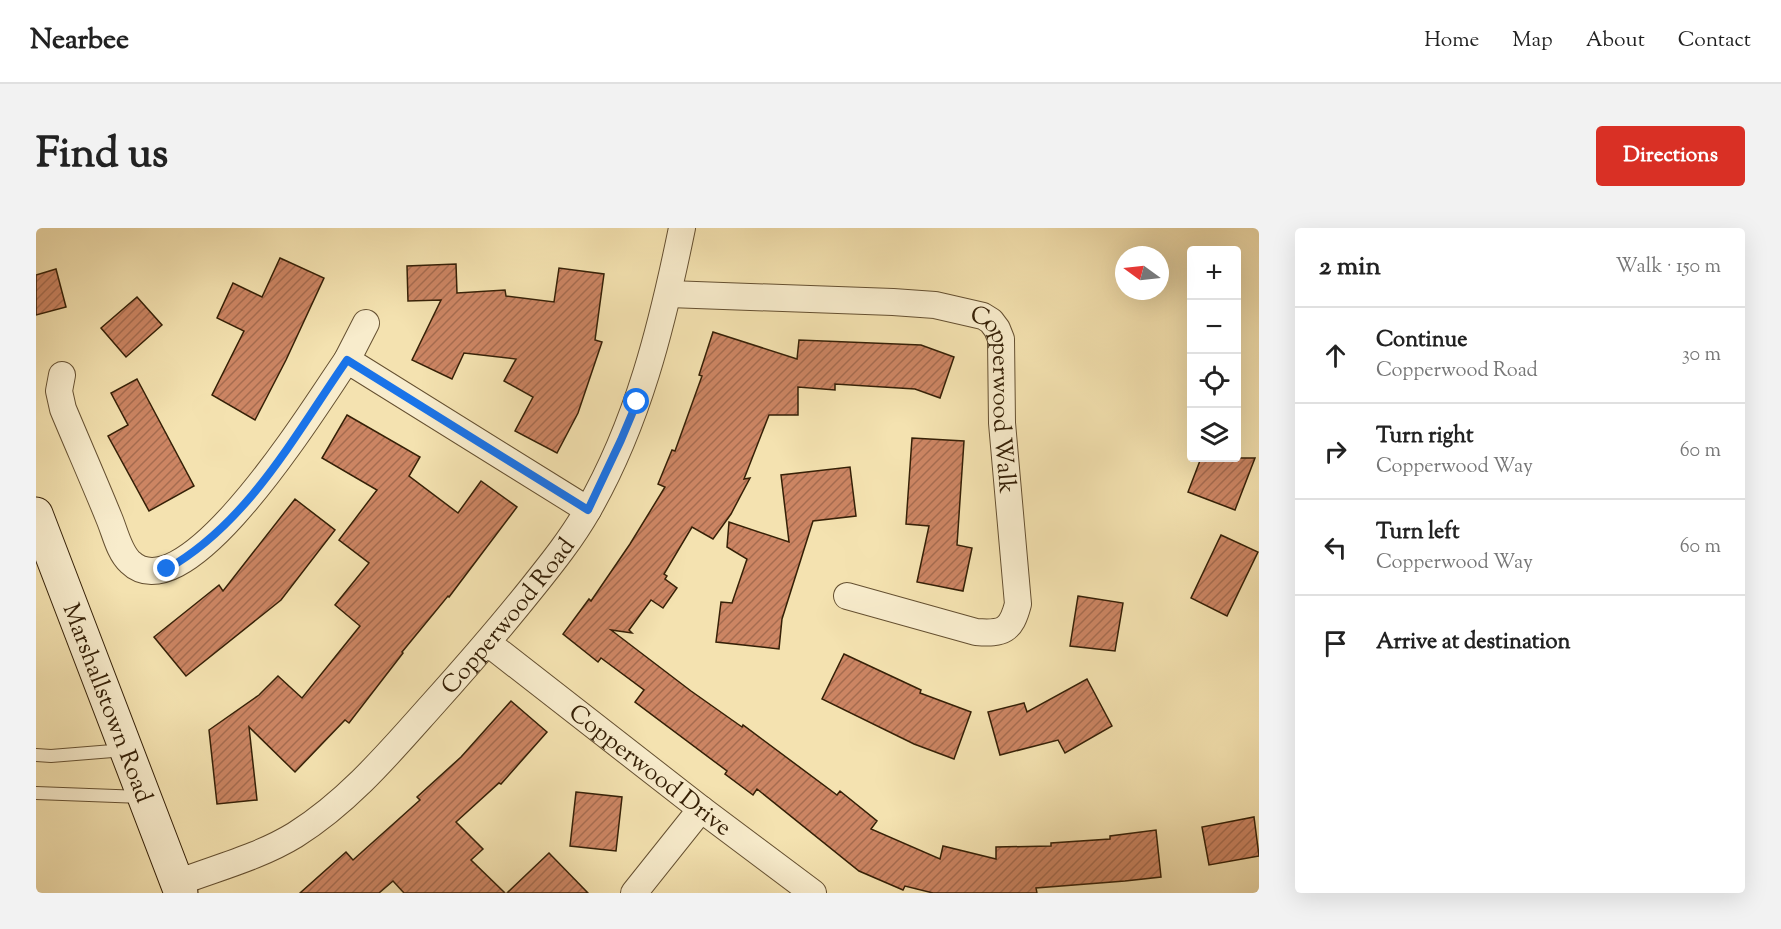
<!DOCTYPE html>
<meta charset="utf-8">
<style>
body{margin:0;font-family:"Sorts Mill Goudy",serif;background:#f2f2f2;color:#222}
.controls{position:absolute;right:18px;top:18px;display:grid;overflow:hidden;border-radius:6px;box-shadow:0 6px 24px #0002}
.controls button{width:54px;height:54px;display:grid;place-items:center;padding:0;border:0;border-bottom:2px solid #e0e0e0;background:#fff;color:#222;font:30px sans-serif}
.compass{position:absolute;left:1079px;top:18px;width:54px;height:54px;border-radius:50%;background:#fff;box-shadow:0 6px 24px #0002;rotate:285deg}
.stop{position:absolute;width:18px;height:18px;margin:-14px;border:4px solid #1a73e8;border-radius:50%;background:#fff}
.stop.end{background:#1a73e8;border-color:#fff;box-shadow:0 2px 6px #0008}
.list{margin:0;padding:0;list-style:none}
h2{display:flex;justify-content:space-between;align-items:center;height:78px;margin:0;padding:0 24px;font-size:26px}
h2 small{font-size:20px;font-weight:400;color:#767676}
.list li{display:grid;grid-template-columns:39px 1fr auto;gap:18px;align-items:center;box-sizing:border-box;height:96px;padding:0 24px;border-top:2px solid #e0e0e0}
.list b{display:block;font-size:22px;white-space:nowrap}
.list p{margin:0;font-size:20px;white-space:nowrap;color:#767676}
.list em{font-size:20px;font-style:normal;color:#767676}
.icon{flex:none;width:33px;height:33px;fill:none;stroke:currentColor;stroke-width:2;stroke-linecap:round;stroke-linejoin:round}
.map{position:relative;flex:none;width:1223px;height:665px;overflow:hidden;border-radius:6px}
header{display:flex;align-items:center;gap:36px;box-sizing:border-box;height:84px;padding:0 30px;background:#fff;border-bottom:2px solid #e0e0e0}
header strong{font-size:28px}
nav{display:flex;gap:33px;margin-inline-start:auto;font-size:21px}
.intro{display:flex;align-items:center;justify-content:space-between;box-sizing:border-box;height:144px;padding:0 36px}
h1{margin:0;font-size:42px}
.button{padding:15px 27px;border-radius:6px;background:#d93025;color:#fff;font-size:21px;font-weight:700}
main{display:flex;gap:36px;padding:0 36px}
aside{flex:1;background:#fff;border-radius:6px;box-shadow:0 6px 24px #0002}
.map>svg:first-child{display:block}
</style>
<header>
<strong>Nearbee</strong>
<nav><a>Home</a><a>Map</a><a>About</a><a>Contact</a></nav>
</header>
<div class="intro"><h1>Find us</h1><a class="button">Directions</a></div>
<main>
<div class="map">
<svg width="1223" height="665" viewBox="0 0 1223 665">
<defs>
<pattern id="building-hatch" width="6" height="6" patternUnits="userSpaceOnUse" patternTransform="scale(1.5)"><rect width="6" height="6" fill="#cc8563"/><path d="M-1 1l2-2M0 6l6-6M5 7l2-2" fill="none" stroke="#a66c50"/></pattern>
</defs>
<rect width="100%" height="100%" fill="#f4e2b0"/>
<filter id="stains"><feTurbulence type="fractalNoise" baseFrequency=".00333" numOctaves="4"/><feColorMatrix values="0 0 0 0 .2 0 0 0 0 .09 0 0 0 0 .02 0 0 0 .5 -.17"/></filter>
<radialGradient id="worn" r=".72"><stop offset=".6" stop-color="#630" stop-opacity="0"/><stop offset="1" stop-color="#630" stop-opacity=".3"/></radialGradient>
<g fill="url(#building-hatch)" stroke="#352007" stroke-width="1.5">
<path d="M 244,30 L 288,50 L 250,132 L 219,192 L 176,167 L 208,103 L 181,90 L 197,55 L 226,69 Z"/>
<path d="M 420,36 L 421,65 L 469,62 L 470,68 L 518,74 L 523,40 L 568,46 L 559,112 L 566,114 L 542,185 L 521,225 L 479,203 L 497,169 L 468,153 L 480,131 L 428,125 L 416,151 L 376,132 L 405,72 L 372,73 L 371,38 Z"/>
<path d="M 20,41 L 30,79 L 0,87 L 0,47 Z"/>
<path d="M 101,69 L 126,97 L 90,129 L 65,100 Z"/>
<path d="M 677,104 L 761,131 L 763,112 L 885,117 L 918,129 L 904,170 L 879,161 L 799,156 L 799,162 L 762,159 L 762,187 L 733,187 L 708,251 L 714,250 L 695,286 L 677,311 L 656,299 L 628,346 L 631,348 L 629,351 L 641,360 L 627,380 L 615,372 L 593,402 L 596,405 L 575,402 L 655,463 L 706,499 L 707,497 L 801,567 L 804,563 L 841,593 L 835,601 L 904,631 L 907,618 L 960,631 L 960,619 L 1015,618 L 1015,615 L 1074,611 L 1074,608 L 1120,602 L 1125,649 L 1089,653 L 1000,660 L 1001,665 L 897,665 L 869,658 L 867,662 L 823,643 L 721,561 L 717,567 L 689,546 L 691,543 L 599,474 L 608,462 L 565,430 L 562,434 L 527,406 L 553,371 L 555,373 L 594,316 L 629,259 L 622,256 L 636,222 L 639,223 L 666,148 L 663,147 Z"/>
<path d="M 101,151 L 158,258 L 113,283 L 72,208 L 92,197 L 75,165 Z"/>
<path d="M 311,187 L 384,229 L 373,248 L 422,285 L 445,253 L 481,279 L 413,369 L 412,368 L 366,424 L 367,425 L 313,495 L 309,492 L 259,544 L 213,499 L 221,572 L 181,576 L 173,502 L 223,467 L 242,448 L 266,470 L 324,398 L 299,377 L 333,335 L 303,312 L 341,262 L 286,230 Z"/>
<path d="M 876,210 L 928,213 L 921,317 L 936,320 L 927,363 L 881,354 L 893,298 L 870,296 Z"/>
<path d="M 1165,230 L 1219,230 L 1199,282 L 1152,264 Z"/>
<path d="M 814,239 L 820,288 L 777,293 L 746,391 L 743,421 L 680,414 L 685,374 L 696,375 L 711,331 L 691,319 L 693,294 L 753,314 L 745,247 Z"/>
<path d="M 259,271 L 299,302 L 245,372 L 150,448 L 118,409 L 183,357 L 187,363 Z"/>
<path d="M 1185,307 L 1222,324 L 1191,388 L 1155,370 Z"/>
<path d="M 1042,368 L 1087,375 L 1079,423 L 1034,418 Z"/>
<path d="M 808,426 L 885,462 L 884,465 L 935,484 L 918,531 L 878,516 L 786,471 Z"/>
<path d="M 1051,451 L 1076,498 L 1029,525 L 1022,512 L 964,527 L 952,484 L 988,475 L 991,484 Z"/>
<path d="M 475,473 L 511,504 L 465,556 L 463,555 L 420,594 L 447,621 L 435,632 L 469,665 L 368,665 L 357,653 L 343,665 L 264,665 L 310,624 L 317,632 L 384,572 L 381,569 L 425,529 Z"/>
<path d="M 540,564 L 586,569 L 580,623 L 534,618 Z"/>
<path d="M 1218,589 L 1223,628 L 1173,637 L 1166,599 Z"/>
<path d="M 513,625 L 552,665 L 471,665 Z"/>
</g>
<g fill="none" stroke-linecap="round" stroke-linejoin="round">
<g stroke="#655031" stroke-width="14">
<g id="service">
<path d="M 0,527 L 15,528 L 89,522"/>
<path d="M 0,565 L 106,569"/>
</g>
</g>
<g stroke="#655031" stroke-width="28">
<g id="minor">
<path id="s1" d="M 633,66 L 857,74 L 899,77 L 947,88 L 955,93 L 961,101 L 965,111 L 966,195 L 982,376 C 975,403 967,406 940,404 L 811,368"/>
<path d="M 311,132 L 330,95"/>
<path d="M 26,147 L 23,163 L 27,181 C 42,217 58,253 73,290 C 79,304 83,324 94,334 C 151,390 284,170 311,132 L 552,282"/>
<path id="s2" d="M 452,415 L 665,581 L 777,665"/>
<path id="s3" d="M 141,655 C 180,640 223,629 259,607 C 313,573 354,524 396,477 C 431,438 464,400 496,360 C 516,335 536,310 552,282 C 602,195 626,98 646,0"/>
<path d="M 598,665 L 665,581"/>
</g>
</g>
<g stroke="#352007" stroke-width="35">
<g id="secondary">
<path id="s4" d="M 0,286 L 145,665"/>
</g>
</g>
<use href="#service" stroke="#f8eccc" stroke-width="12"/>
<use href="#minor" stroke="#f8eccc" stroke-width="26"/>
<use href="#secondary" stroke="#f8eccc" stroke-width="33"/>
</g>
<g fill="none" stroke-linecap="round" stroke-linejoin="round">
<path stroke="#1a73e8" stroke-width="8" d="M 131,341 C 212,295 259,207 311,132 L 552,282 L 585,212 L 601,174"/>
</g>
<g text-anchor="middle" stroke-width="4.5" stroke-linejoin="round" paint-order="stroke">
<g font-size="24" fill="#352007" stroke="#f8eccc">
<text dy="8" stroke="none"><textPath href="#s1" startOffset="402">Copperwood Walk</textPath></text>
<text dy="8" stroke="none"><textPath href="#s3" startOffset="434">Copperwood Road</textPath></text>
<text dy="8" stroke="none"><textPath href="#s4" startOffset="202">Marshallstown Road</textPath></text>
<text dy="8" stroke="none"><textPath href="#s2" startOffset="206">Copperwood Drive</textPath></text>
</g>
</g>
<rect width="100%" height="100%" filter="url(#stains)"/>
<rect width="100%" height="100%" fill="url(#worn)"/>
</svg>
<div class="controls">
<button>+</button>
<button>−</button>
<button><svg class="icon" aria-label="locate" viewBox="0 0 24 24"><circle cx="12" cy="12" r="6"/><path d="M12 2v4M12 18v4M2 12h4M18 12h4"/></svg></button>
<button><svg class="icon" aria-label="layers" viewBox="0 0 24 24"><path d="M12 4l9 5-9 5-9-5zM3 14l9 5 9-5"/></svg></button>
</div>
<svg class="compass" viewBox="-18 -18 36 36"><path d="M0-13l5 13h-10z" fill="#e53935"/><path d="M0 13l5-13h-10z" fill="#767676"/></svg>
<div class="stop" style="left:601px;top:174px"></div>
<div class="stop end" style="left:131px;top:341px"></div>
</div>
<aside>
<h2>2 min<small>Walk · 150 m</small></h2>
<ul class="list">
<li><svg class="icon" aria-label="ahead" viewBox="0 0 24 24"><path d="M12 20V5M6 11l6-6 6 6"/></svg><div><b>Continue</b><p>Copperwood Road</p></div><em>30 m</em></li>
<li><svg class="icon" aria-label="right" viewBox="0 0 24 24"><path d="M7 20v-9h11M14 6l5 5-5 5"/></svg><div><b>Turn right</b><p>Copperwood Way</p></div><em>60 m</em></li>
<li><svg class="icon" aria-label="left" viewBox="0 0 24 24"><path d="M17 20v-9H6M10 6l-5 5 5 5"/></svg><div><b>Turn left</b><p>Copperwood Way</p></div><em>60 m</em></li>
<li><svg class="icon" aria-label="arrive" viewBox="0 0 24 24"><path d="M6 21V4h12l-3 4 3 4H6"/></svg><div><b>Arrive at destination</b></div></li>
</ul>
</aside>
</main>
